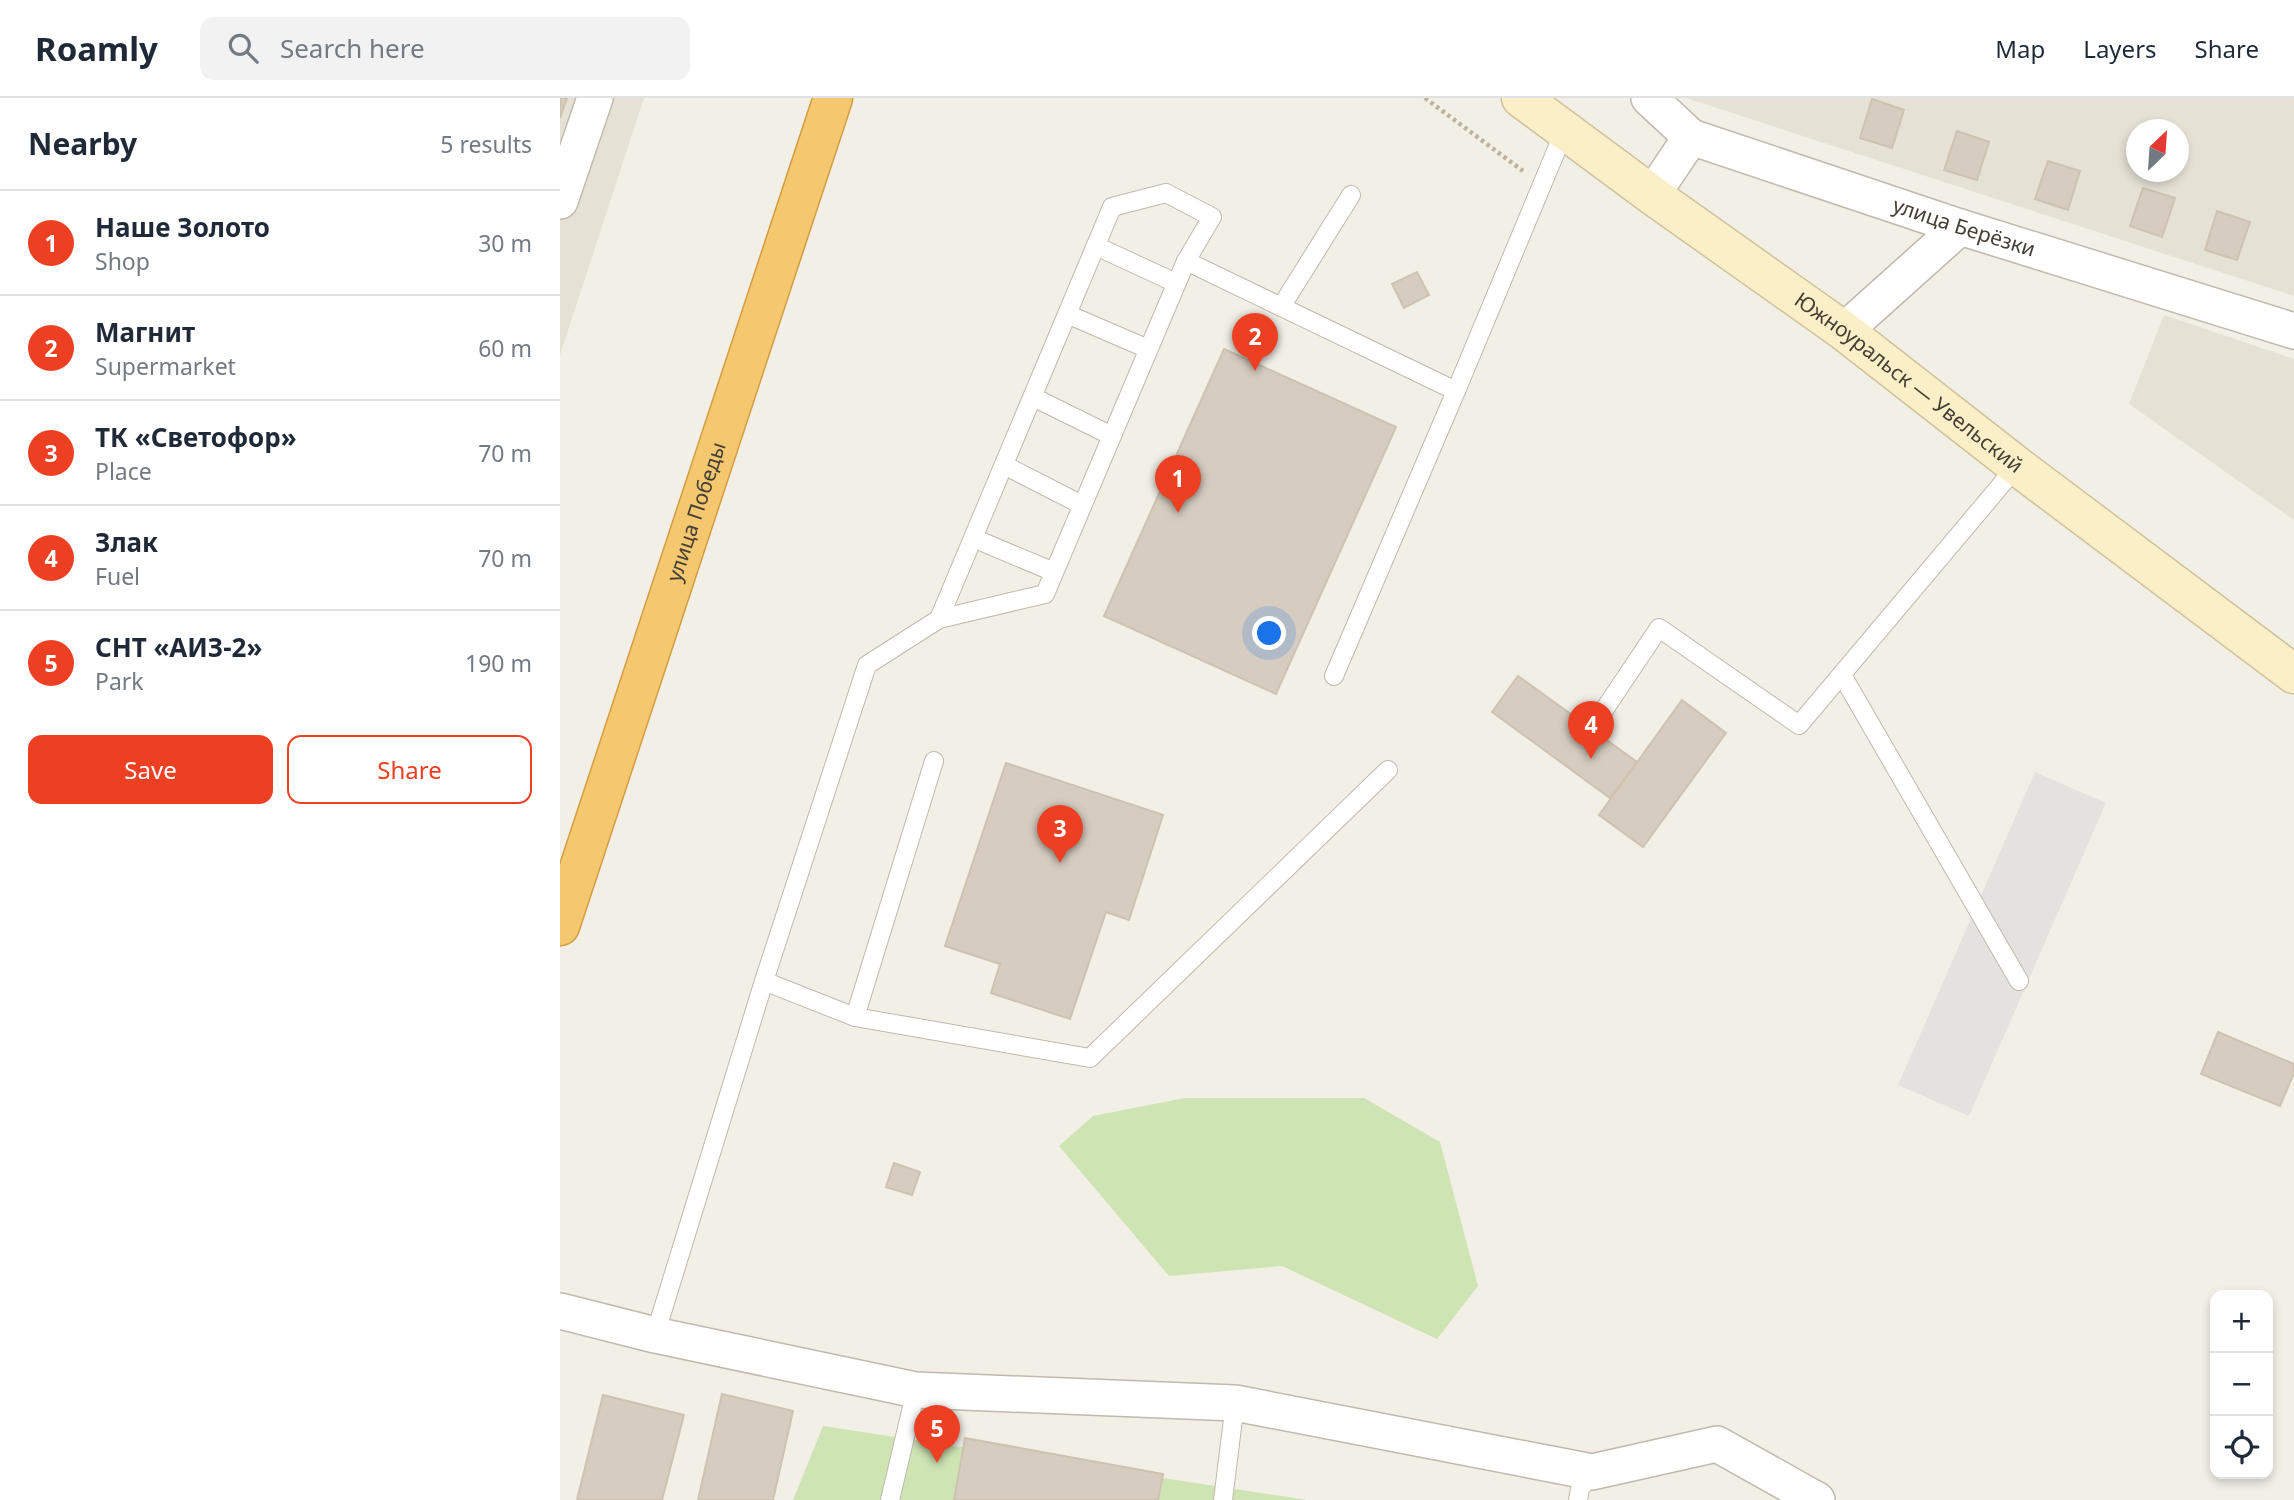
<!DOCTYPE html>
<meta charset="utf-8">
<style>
body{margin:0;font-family:"Noto Sans",sans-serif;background:#f2f2f3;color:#1f2937}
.controls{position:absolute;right:21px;bottom:21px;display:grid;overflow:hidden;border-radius:14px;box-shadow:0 4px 10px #0003}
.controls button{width:63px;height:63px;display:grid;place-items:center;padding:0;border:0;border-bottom:2px solid #e0e1e3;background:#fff;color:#1f2937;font:35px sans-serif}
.compass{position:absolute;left:1566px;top:21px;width:63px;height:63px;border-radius:50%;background:#fff;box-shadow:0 4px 10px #0003;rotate:25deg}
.you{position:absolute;left:710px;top:536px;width:24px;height:24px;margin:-18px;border:5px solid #fff;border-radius:50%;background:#1a73e8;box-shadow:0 0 0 10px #1a73e833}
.badge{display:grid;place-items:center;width:46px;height:46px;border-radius:50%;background:#ed4023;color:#fff;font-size:23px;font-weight:700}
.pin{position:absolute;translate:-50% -58px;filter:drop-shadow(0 2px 4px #0008)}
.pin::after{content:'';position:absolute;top:37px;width:24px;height:21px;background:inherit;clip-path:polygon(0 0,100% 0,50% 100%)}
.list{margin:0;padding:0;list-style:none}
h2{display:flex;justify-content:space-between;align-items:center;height:91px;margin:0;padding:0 28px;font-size:30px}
h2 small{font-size:23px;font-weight:400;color:#747a83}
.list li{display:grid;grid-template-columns:46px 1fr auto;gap:21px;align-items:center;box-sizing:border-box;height:105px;padding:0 28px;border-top:2px solid #e0e1e3}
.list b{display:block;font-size:26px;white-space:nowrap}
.list p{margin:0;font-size:23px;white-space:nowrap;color:#747a83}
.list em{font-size:23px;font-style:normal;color:#747a83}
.actions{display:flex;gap:14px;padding:21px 28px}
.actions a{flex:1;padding:16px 0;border:2px solid #ed4023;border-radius:14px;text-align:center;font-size:24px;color:#ed4023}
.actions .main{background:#ed4023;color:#fff}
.icon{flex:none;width:38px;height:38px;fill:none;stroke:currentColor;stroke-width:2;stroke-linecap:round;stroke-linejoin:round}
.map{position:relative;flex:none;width:1734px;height:1402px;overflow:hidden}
header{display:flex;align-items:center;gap:42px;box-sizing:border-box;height:98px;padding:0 35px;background:#fff;border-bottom:2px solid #e0e1e3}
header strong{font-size:33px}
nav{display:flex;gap:38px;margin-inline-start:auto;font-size:24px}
.search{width:490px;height:63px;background:#f2f2f3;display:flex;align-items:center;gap:18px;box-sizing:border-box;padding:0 24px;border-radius:14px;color:#747a83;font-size:26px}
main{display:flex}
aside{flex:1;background:#fff}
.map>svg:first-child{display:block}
</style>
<header>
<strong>Roamly</strong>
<div class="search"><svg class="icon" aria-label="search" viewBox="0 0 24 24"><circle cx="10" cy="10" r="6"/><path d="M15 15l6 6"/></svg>Search here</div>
<nav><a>Map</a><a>Layers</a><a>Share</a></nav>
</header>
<main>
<aside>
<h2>Nearby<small>5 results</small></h2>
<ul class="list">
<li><span class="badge">1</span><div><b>Наше Золото</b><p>Shop</p></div><em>30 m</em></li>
<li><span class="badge">2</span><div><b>Магнит</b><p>Supermarket</p></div><em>60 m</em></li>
<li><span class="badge">3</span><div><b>ТК «Светофор»</b><p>Place</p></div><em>70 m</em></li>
<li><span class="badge">4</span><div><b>Злак</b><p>Fuel</p></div><em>70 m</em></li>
<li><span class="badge">5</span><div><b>СНТ «АИЗ-2»</b><p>Park</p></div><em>190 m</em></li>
</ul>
<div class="actions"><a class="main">Save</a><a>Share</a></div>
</aside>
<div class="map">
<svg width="1734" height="1402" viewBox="0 0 1734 1402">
<rect width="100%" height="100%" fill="#f2efe7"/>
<g fill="#e6e1d5" fill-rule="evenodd">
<path d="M 0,0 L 84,0 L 0,257 Z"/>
<path d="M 1126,0 L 1734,0 L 1734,198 ZM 1576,32 L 1618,32 L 1618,74 L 1576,74 Z"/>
<path d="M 1604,217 L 1734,261 L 1734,422 L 1569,306 Z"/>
</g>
<g fill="#cee4b2">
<path d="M 625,1000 L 804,1000 L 880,1044 L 918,1188 L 877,1241 L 722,1168 L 609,1178 L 499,1048 L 533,1018 Z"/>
<path d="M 263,1328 L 747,1402 L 233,1402 Z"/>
</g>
<path fill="#e4e2df" d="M 1475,674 L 1546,705 L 1409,1018 L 1338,987 Z"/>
<g fill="#d6cdc0" stroke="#cec2b1" stroke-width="2">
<path d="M 0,0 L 7,0 L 0,20 Z"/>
<path d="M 1312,1 L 1344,12 L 1332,50 L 1300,40 Z"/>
<path d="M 1397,33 L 1429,44 L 1417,82 L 1384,72 Z"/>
<path d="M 1488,63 L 1520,73 L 1508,112 L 1475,101 Z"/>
<path d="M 1583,90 L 1615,100 L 1602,139 L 1570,128 Z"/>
<path d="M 1657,113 L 1690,124 L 1677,162 L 1645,152 Z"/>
<path d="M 857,174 L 869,197 L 844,210 L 832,186 Z"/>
<path d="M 664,251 L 836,329 L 716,596 L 544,518 Z"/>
<path d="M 958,578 L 1077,664 L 1050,700 L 932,614 Z"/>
<path d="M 1122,602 L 1166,635 L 1083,749 L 1039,717 Z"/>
<path d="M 446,665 L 603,717 L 569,822 L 546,814 L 510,921 L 431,895 L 440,866 L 385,848 Z"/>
<path d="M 1658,934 L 1734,966 L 1734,975 L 1720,1008 L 1641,976 Z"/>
<path d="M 334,1065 L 360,1074 L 352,1097 L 326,1089 Z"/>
<path d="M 162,1296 L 233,1313 L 213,1402 L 138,1402 Z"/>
<path d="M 43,1297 L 124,1317 L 102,1402 L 17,1402 Z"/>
<path d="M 405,1340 L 603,1376 L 598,1402 L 394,1402 Z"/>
</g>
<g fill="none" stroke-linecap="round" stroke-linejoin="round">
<g stroke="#c0b9ad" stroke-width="20">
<g id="lane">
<path d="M 536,148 L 616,185"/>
<path d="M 721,209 L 791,97"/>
<path d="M 507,216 L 588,251"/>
<path d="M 473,299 L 552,338"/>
<path d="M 444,367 L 522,407"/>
<path d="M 413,440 L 494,474"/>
<path d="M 379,521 L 552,109 L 606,95 L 652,119 L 626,163"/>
<path d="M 1282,577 L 1459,883"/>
<path d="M 774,578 L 896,293"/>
<path d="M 1036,624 L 1099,530 L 1239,627 L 1457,368"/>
<path d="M 204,883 L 295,919 L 374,663"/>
<path d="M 295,919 L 530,960 L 828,672"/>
<path d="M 95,1237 L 204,883 L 307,567 L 379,521 L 485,496 L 626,163 L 896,293 L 1004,34"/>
<path d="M 330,1402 L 356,1292"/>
<path d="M 663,1402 L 675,1305"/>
<path d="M 1018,1402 L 1020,1391 L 1032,1374"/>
</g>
</g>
<g stroke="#c0b9ad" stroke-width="38">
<g id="street">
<path id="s1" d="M 1089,0 L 1131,39 L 1400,129 L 1734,233"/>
<path d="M 1092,97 L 1131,39"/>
<path d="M 0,103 L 35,0"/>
<path d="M 1284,233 L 1400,129"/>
<path d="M 0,1213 L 95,1237 L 356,1292 L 675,1305 L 1032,1374 L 1157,1346 L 1257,1402"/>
</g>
</g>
<g stroke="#d0c199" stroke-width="41">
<g id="secondary">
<path id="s2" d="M 961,0 L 1092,97 L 1284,233 L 1457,368 L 1734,576"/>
</g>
</g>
<g stroke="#d49c40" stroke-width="41">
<g id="highway">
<path id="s3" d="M 0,828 L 273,0"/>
</g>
</g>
<path stroke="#beb29c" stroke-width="4.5" stroke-dasharray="3.5 3.5" stroke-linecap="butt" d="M 865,0 L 963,73"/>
<use href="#lane" stroke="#fff" stroke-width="18"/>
<use href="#street" stroke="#fff" stroke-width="35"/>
<use href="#secondary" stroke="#fbefc8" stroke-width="38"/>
<use href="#highway" stroke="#f5c86f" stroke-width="38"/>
</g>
<g text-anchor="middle" stroke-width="7" stroke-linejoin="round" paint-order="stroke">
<g font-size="21" fill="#453f36" stroke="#fff">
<text dy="7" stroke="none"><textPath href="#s1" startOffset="345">улица Берёзки</textPath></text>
<text dy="7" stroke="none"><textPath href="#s2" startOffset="481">Южноуральск — Увельский</textPath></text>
<text dy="7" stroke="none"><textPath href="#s3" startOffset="436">улица Победы</textPath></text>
</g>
</g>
</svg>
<div class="controls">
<button>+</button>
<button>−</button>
<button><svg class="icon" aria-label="locate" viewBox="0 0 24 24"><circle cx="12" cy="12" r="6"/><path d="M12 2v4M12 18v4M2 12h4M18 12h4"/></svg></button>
</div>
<svg class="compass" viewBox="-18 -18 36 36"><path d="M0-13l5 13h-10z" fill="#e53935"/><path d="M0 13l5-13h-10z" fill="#747a83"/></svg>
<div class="you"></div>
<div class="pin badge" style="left:618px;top:415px">1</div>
<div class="pin badge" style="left:695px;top:273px">2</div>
<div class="pin badge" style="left:500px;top:765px">3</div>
<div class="pin badge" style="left:1031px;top:661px">4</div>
<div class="pin badge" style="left:377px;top:1365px">5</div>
</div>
</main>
